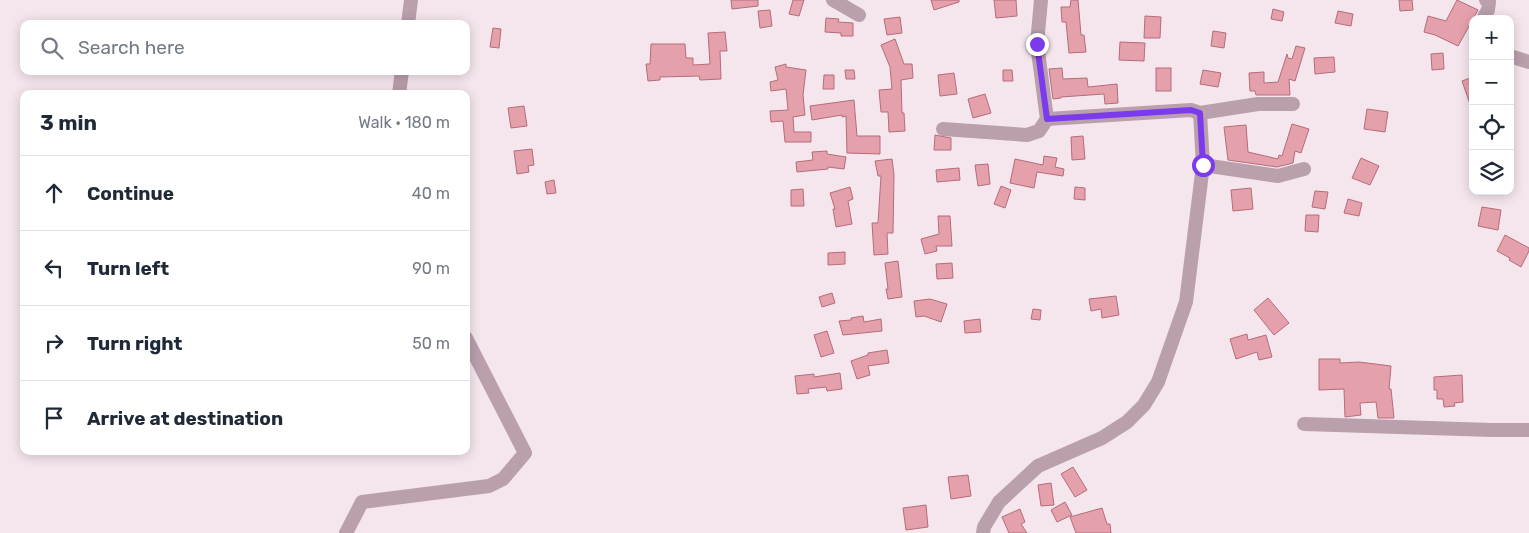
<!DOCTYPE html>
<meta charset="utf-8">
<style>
body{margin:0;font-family:Rubik,sans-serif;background:#f6f6f7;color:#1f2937}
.controls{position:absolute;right:15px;top:15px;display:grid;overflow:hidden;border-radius:10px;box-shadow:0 2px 12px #0003}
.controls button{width:45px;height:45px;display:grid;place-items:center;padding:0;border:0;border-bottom:1px solid #e0e1e3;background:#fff;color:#1f2937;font:25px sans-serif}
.stop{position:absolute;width:15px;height:15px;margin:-11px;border:4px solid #7c3aed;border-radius:50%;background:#fff}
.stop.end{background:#7c3aed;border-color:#fff;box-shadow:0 1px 5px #0008}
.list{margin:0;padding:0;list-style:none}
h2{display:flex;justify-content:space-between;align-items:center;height:65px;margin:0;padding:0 20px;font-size:21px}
h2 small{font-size:16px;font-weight:400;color:#747a83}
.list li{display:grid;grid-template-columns:32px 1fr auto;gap:15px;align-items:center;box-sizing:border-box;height:75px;padding:0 20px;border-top:1px solid #e0e1e3}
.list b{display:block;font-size:19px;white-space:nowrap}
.list em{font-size:16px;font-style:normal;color:#747a83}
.icon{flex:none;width:28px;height:28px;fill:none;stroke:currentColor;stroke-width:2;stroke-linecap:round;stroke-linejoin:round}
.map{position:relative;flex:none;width:1529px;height:533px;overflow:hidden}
.search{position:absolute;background:#fff;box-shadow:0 2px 12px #0003;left:20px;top:20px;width:450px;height:55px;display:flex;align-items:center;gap:12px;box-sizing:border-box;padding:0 18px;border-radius:10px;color:#747a83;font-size:19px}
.panel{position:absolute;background:#fff;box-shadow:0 2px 12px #0003;left:20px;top:90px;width:450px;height:365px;border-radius:10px}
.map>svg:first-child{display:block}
</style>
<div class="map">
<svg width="1529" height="533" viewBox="0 0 1529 533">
<rect width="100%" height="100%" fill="#f5e6ed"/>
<g fill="#e4a1ac" stroke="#b66b7a">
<path d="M 731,0 L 758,0 L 758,6 L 732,9 Z"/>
<path d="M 793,0 L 804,0 L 799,16 L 789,14 Z"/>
<path d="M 931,0 L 959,0 L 959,2 L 934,10 Z"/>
<path d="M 994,0 L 1016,0 L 1017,16 L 996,18 Z"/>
<path d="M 1071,0 L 1078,0 L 1081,35 L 1084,35 L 1086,52 L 1069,53 L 1066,22 L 1062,22 L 1061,7 L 1070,7 Z"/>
<path d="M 1399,0 L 1412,0 L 1413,10 L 1400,11 Z"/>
<path d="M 1457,0 L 1478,10 L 1458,46 L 1435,35 L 1424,32 L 1428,16 L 1446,21 Z"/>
<path d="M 1273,9 L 1284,12 L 1282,21 L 1271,19 Z"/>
<path d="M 770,10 L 772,26 L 760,28 L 758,11 Z"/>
<path d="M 1338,11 L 1353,14 L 1351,26 L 1335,23 Z"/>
<path d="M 1145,16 L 1161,17 L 1160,38 L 1144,38 Z"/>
<path d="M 900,17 L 902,33 L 887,35 L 884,19 Z"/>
<path d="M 826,18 L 839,19 L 838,22 L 853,23 L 853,36 L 841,36 L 841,33 L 825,32 Z"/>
<path d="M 493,28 L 501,29 L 499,48 L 490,47 Z"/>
<path d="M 1213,31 L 1226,33 L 1224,48 L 1211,46 Z"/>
<path d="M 725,32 L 727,51 L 720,51 L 721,79 L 700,80 L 699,76 L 660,77 L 660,80 L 648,81 L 646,64 L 650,64 L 651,44 L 685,44 L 686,58 L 693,58 L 693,65 L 710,64 L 708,33 Z"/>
<path d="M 895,39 L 904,64 L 912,64 L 913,78 L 901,80 L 902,113 L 904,113 L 905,131 L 889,132 L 888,112 L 881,112 L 879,90 L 892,89 L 890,67 L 881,45 Z"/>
<path d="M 1120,42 L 1145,43 L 1144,61 L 1119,60 Z"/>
<path d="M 1296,46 L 1305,48 L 1295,81 L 1289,79 L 1290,95 L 1256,95 L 1255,91 L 1250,91 L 1249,73 L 1264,72 L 1264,83 L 1278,82 L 1287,54 L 1288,58 L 1292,59 Z"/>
<path d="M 1443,53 L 1444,69 L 1432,70 L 1431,54 Z"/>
<path d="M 1334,57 L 1335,72 L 1315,74 L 1314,58 Z"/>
<path d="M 786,64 L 786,67 L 806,70 L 803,95 L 805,115 L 793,117 L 794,132 L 811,132 L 811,142 L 785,142 L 783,121 L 771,122 L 770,111 L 788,110 L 786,89 L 771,91 L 770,82 L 778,80 L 775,67 Z"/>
<path d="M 1062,68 L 1063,79 L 1087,78 L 1088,87 L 1117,84 L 1118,103 L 1105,104 L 1104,94 L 1061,97 L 1061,98 L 1053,99 L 1049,69 Z"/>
<rect x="1156" y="68" width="15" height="23"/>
<path d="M 845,70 L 854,70 L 855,79 L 846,79 Z"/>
<path d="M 1003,70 L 1012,70 L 1013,81 L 1003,81 Z"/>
<path d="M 1203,70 L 1221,73 L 1218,87 L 1200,84 Z"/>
<path d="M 954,73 L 957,94 L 940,96 L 938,75 Z"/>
<path d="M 824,75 L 834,75 L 834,89 L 823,89 Z"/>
<path d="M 1473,77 L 1473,107 L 1471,107 L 1462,81 Z"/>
<path d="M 985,94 L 991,113 L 973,118 L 968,99 Z"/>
<path d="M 854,100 L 857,136 L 880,136 L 880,154 L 847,153 L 846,116 L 842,117 L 842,115 L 812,120 L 810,106 Z"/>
<path d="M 524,106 L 527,126 L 511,128 L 508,108 Z"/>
<path d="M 1367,109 L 1388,112 L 1385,132 L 1364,129 Z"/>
<path d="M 1292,124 L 1309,129 L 1301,153 L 1295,151 L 1293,163 L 1277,167 L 1228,160 L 1224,127 L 1246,125 L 1248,152 L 1278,159 L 1279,155 L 1282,156 Z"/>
<path d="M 935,135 L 951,138 L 951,150 L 934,150 Z"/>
<path d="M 1083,136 L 1085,159 L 1072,160 L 1071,137 Z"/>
<path d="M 532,149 L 534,165 L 528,166 L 529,172 L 517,174 L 514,151 Z"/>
<path d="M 827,151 L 827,154 L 846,157 L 844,169 L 828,167 L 828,169 L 797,172 L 796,162 L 813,160 L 812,152 Z"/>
<path d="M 1044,156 L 1057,158 L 1055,167 L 1064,169 L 1063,176 L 1037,172 L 1034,188 L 1010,183 L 1015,159 L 1043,165 Z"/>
<path d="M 1361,158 L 1379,166 L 1370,185 L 1352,178 Z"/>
<path d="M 892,159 L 894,175 L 893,233 L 887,233 L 888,254 L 874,255 L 872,223 L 878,223 L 881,176 L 878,176 L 875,161 Z"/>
<path d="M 988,164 L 990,184 L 978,186 L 975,165 Z"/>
<path d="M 959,168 L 960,180 L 937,182 L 936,170 Z"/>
<path d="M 554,180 L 556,193 L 547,194 L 545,182 Z"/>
<path d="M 1001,186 L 1011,190 L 1005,208 L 994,204 Z"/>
<path d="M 850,187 L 853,199 L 848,201 L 852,224 L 836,227 L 833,209 L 835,209 L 830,193 Z"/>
<path d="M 1075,187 L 1085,188 L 1085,200 L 1074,199 Z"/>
<path d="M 1251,188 L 1253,209 L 1233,211 L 1231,190 Z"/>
<path d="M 803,189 L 804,206 L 791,206 L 791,190 Z"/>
<path d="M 1315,191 L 1328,192 L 1325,209 L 1312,207 Z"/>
<path d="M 1348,199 L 1362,203 L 1359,216 L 1344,213 Z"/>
<path d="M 1482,207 L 1501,210 L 1498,230 L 1478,226 Z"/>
<path d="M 1306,215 L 1319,215 L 1318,232 L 1305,231 Z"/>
<path d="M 938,216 L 950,216 L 952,246 L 936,246 L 937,251 L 925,254 L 921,239 L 939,234 Z"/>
<path d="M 1505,235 L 1529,248 L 1529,251 L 1521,267 L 1509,260 L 1510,258 L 1497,251 Z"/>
<path d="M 845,252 L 845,264 L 828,265 L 828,253 Z"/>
<path d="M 898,261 L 902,297 L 888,299 L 886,289 L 888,289 L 885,263 Z"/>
<path d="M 952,263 L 953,278 L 937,279 L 936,264 Z"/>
<path d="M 832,293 L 835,303 L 822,307 L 819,297 Z"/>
<path d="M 1116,296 L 1119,315 L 1102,318 L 1101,309 L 1091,311 L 1089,299 Z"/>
<path d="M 1268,298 L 1289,323 L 1274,335 L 1254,310 Z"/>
<path d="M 930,299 L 947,304 L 941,322 L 924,316 L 916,317 L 914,301 Z"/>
<path d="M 1033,309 L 1041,310 L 1040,320 L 1031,319 Z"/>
<path d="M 863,316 L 864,322 L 881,319 L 882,331 L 843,335 L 839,321 L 851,320 L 851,318 Z"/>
<path d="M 980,319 L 981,332 L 965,333 L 964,321 Z"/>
<path d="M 827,331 L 834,353 L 821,357 L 814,335 Z"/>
<path d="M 1247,334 L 1248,340 L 1266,335 L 1272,357 L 1259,360 L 1257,352 L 1236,359 L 1230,339 Z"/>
<path d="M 887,350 L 889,363 L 868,366 L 870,375 L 857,379 L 851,361 L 868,355 L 868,353 Z"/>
<path d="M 1319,359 L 1340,359 L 1340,363 L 1359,362 L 1391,366 L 1389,389 L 1391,389 L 1394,418 L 1378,418 L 1376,402 L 1360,403 L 1361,415 L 1345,417 L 1344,389 L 1319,390 Z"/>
<path d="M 840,373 L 842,389 L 827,391 L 826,387 L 808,389 L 809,393 L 797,394 L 795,376 L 814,374 L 814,377 Z"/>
<path d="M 1462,375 L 1463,402 L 1454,403 L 1455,406 L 1444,407 L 1443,399 L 1437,399 L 1437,390 L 1434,390 L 1434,377 Z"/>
<path d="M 1073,467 L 1087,490 L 1075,497 L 1061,474 Z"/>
<path d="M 968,475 L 971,496 L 951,499 L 948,477 Z"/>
<path d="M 1051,483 L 1054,505 L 1041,506 L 1038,485 Z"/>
<path d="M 1065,502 L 1072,515 L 1057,522 L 1051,510 Z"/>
<path d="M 926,505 L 928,527 L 906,530 L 903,508 Z"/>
<path d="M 1102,508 L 1107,524 L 1110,524 L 1111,533 L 1076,533 L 1070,517 Z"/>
<path d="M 1020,509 L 1025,522 L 1021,524 L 1027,533 L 1009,533 L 1002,517 Z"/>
</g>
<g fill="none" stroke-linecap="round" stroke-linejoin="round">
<g stroke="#ba9fac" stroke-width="14">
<path d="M 833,0 L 859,15"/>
<path d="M 1483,19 L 1488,10 L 1489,2 L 1486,0"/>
<path d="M 408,24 L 411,0"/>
<path d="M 1510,56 L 1529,62"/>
<path d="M 399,94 L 402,71"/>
<path d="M 1047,119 L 1191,110 L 1200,113 L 1258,104 L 1293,104"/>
<path d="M 943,129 L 1027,135 L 1039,131 L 1047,119 L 1037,44 L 1041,0"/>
<path d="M 1203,165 L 1278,176 L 1304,169"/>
<path d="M 1304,424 L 1492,430 L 1529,430"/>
<path d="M 346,533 L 362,502 L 489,486 L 503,479 L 525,453 L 466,338"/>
<path d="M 983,533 L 984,527 L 999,502 L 1038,466 L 1102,438 L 1127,422 L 1144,405 L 1158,382 L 1186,302 L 1203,165 L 1200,113"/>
</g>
</g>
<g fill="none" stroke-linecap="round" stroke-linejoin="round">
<path stroke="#7c3aed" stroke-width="6" d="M 1037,44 L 1047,119 L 1191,110 L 1200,113 L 1203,165"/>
</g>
</svg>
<div class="controls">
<button>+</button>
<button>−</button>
<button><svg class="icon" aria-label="locate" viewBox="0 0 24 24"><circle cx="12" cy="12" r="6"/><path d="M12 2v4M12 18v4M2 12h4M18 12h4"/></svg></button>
<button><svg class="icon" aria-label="layers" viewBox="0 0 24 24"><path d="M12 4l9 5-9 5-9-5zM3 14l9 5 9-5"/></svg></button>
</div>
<div class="stop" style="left:1203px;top:165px"></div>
<div class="stop end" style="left:1037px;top:44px"></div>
<div class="search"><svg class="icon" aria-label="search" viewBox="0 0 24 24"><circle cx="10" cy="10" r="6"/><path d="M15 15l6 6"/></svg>Search here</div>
<section class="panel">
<h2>3 min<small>Walk · 180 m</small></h2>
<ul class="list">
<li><svg class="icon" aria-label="ahead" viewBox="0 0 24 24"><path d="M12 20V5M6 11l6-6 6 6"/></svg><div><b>Continue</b></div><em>40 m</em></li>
<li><svg class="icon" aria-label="left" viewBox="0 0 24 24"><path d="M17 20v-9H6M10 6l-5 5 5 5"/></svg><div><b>Turn left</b></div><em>90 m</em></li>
<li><svg class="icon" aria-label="right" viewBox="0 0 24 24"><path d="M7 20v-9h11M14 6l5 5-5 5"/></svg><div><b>Turn right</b></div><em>50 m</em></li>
<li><svg class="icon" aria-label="arrive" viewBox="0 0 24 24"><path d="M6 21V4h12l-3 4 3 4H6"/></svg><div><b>Arrive at destination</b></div></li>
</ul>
</section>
</div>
